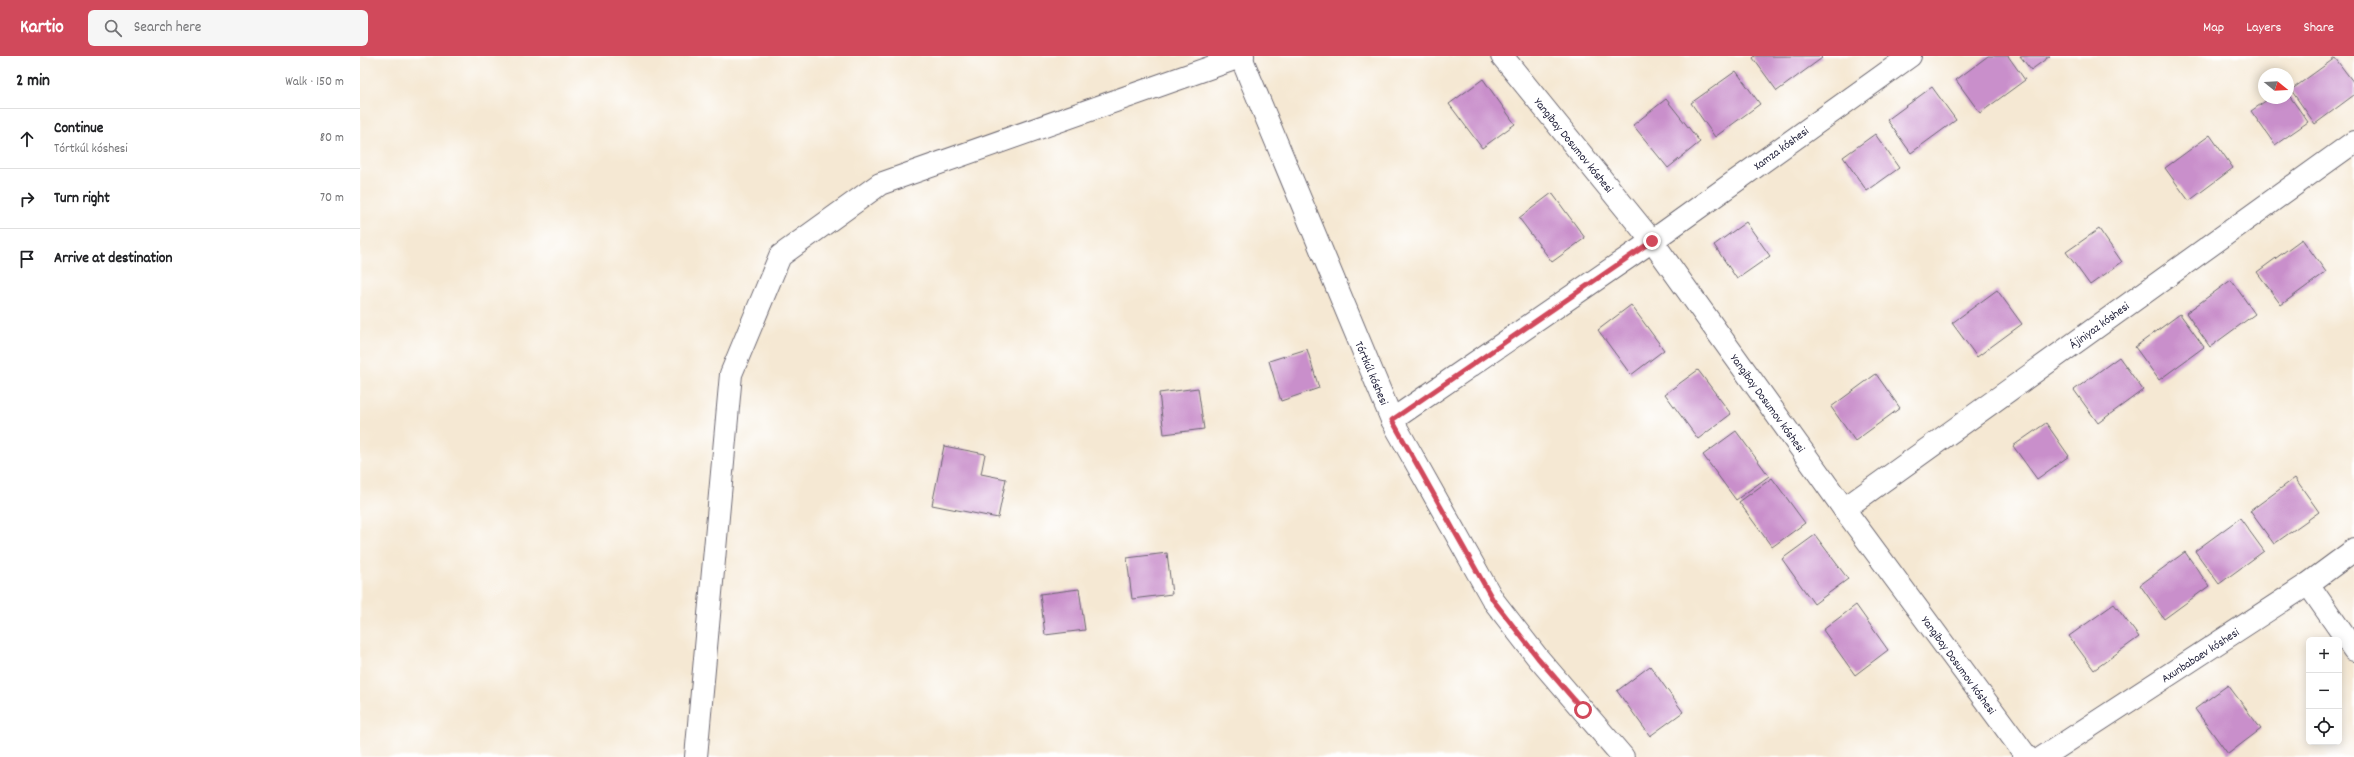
<!DOCTYPE html>
<meta charset="utf-8">
<style>
body{margin:0;font-family:Dekko,sans-serif;background:#f6f6f6;color:#202124}
.controls{position:absolute;right:12px;bottom:12px;display:grid;overflow:hidden;border-radius:6px;box-shadow:0 2px 10px #0003}
.controls button{width:36px;height:36px;display:grid;place-items:center;padding:0;border:0;border-bottom:1px solid #e0e0e0;background:#fff;color:#202124;font:20px sans-serif}
.compass{position:absolute;left:1898px;top:12px;width:36px;height:36px;border-radius:50%;background:#fff;box-shadow:0 2px 10px #0003;rotate:108deg}
.stop{position:absolute;width:12px;height:12px;margin:-9px;border:3px solid #d1495b;border-radius:50%;background:#fff}
.stop.end{background:#d1495b;border-color:#fff;box-shadow:0 1px 4px #0008}
.list{margin:0;padding:0;list-style:none}
h2{display:flex;justify-content:space-between;align-items:center;height:52px;margin:0;padding:0 16px;font-size:17px}
h2 small{font-size:13px;font-weight:400;color:#757577}
.list li{display:grid;grid-template-columns:26px 1fr auto;gap:12px;align-items:center;box-sizing:border-box;height:60px;padding:0 16px;border-top:1px solid #e0e0e0}
.list b{display:block;font-size:15px;white-space:nowrap}
.list p{margin:0;font-size:13px;white-space:nowrap;color:#757577}
.list em{font-size:13px;font-style:normal;color:#757577}
.icon{flex:none;width:22px;height:22px;fill:none;stroke:currentColor;stroke-width:2;stroke-linecap:round;stroke-linejoin:round}
.map{position:relative;flex:none;width:1994px;height:701px;overflow:hidden}
header{display:flex;align-items:center;gap:24px;box-sizing:border-box;height:56px;padding:0 20px;background:#d1495b;color:#fff}
header strong{font-size:19px}
nav{display:flex;gap:22px;margin-inline-start:auto;font-size:14px}
.search{width:280px;height:36px;background:#f6f6f6;display:flex;align-items:center;gap:10px;box-sizing:border-box;padding:0 14px;border-radius:6px;color:#757577;font-size:15px}
main{display:flex}
aside{flex:1;background:#fff}
.map>svg:first-child{display:block}
</style>
<header>
<strong>Kartio</strong>
<div class="search"><svg class="icon" aria-label="search" viewBox="0 0 24 24"><circle cx="10" cy="10" r="6"/><path d="M15 15l6 6"/></svg>Search here</div>
<nav><a>Map</a><a>Layers</a><a>Share</a></nav>
</header>
<main>
<aside>
<h2>2 min<small>Walk · 150 m</small></h2>
<ul class="list">
<li><svg class="icon" aria-label="ahead" viewBox="0 0 24 24"><path d="M12 20V5M6 11l6-6 6 6"/></svg><div><b>Continue</b><p>Tórtkúl kóshesi</p></div><em>80 m</em></li>
<li><svg class="icon" aria-label="right" viewBox="0 0 24 24"><path d="M7 20v-9h11M14 6l5 5-5 5"/></svg><div><b>Turn right</b></div><em>70 m</em></li>
<li><svg class="icon" aria-label="arrive" viewBox="0 0 24 24"><path d="M6 21V4h12l-3 4 3 4H6"/></svg><div><b>Arrive at destination</b></div></li>
</ul>
</aside>
<div class="map">
<svg width="1994" height="701" viewBox="0 0 1994 701">
<rect width="100%" height="100%" fill="#fff"/>
<filter id="ink" filterUnits="userSpaceOnUse"><feTurbulence type="fractalNoise" baseFrequency=".025" numOctaves="2"/><feDisplacementMap in="SourceGraphic" scale="8" xChannelSelector="R" yChannelSelector="G"/><feConvolveMatrix kernelMatrix="1 2 1 2 8 2 1 2 1" color-interpolation-filters="sRGB"/></filter>
<filter id="wash" filterUnits="userSpaceOnUse"><feTurbulence type="fractalNoise" baseFrequency=".012" numOctaves="4" result="noise"/><feDisplacementMap in="SourceGraphic" scale="16" xChannelSelector="R" yChannelSelector="G"/><feGaussianBlur stdDeviation="0.9" result="paint"/><feColorMatrix in="noise" values="0 0 0 0 0 0 0 0 0 0 0 0 0 0 0 0 0 1.4 0 .05"/><feComposite in="paint" operator="in"/></filter>
<g filter="url(#wash)">
<rect width="100%" height="100%" fill="#f5e8d3"/>
<g id="blocks">
<g fill="#c98fcb">
<path d="M 1395,0 L 1460,0 L 1462,2 L 1417,35 L 1393,2 Z"/>
<path d="M 1628,0 L 1648,0 L 1665,24 L 1620,57 L 1596,24 Z"/>
<path d="M 1660,0 L 1690,0 L 1671,14 Z"/>
<path d="M 1975,2 L 1994,27 L 1994,39 L 1955,68 L 1931,34 Z"/>
<path d="M 1376,15 L 1400,48 L 1355,81 L 1331,47 Z"/>
<path d="M 1123,23 L 1155,68 L 1122,92 L 1089,48 Z"/>
<path d="M 1572,31 L 1596,64 L 1551,97 L 1527,64 Z"/>
<path d="M 1928,38 L 1948,66 L 1915,89 L 1891,55 L 1910,42 L 1928,42 Z"/>
<path d="M 1306,43 L 1340,86 L 1308,112 L 1273,69 Z"/>
<path d="M 1515,78 L 1539,112 L 1507,135 L 1483,101 Z"/>
<path d="M 1850,79 L 1873,112 L 1829,145 L 1805,112 Z"/>
<path d="M 1192,137 L 1225,182 L 1192,206 L 1159,162 Z"/>
<path d="M 1386,166 L 1410,200 L 1377,223 L 1354,189 Z"/>
<path d="M 1739,173 L 1762,206 L 1730,229 L 1706,196 Z"/>
<path d="M 1942,183 L 1966,216 L 1921,249 L 1897,216 Z"/>
<path d="M 1871,224 L 1895,258 L 1850,291 L 1826,257 Z"/>
<path d="M 1637,234 L 1662,268 L 1617,301 L 1592,267 Z"/>
<path d="M 1271,249 L 1304,294 L 1271,319 L 1238,274 Z"/>
<path d="M 1820,258 L 1844,291 L 1799,324 L 1775,291 Z"/>
<path d="M 947,293 L 959,332 L 921,345 L 909,305 Z"/>
<path d="M 1759,301 L 1783,334 L 1738,367 L 1714,334 Z"/>
<path d="M 1338,314 L 1371,358 L 1338,383 L 1305,338 Z"/>
<path d="M 1516,318 L 1540,352 L 1495,385 L 1471,351 Z"/>
<path d="M 838,332 L 844,373 L 804,378 L 799,337 Z"/>
<path d="M 1686,367 L 1709,400 L 1677,423 L 1653,390 Z"/>
<path d="M 1376,375 L 1409,420 L 1376,444 L 1343,399 Z"/>
<path d="M 584,390 L 625,398 L 621,418 L 646,423 L 638,462 L 572,449 Z"/>
<path d="M 1412,422 L 1445,467 L 1412,491 L 1379,446 Z"/>
<path d="M 1935,422 L 1959,456 L 1914,488 L 1890,455 Z"/>
<path d="M 1880,462 L 1904,495 L 1859,528 L 1835,495 Z"/>
<path d="M 1455,479 L 1488,523 L 1454,548 L 1422,503 Z"/>
<path d="M 1825,496 L 1849,530 L 1804,563 L 1780,529 Z"/>
<path d="M 807,497 L 812,538 L 772,543 L 767,502 Z"/>
<path d="M 719,533 L 725,574 L 685,579 L 680,538 Z"/>
<path d="M 1754,548 L 1779,581 L 1734,614 L 1709,580 Z"/>
<path d="M 1496,549 L 1528,594 L 1495,619 L 1463,574 Z"/>
<path d="M 1290,610 L 1323,656 L 1290,680 L 1257,635 Z"/>
<path d="M 1868,629 L 1901,673 L 1868,698 L 1835,653 Z"/>
</g>
</g>
</g>
<g filter="url(#ink)">
<use href="#blocks" fill-opacity="0" stroke="#6c6770" stroke-width="1"/>
<g fill="none" stroke-linecap="round" stroke-linejoin="round">
<g stroke="#6c6770" stroke-width="24">
<g id="minor">
<path d="M 1142,0 L 1292,185 L 1484,453 L 1667,701"/>
<path d="M 881,1 L 1032,364 L 1133,544 L 1178,602 L 1263,701"/>
<path d="M 1032,364 L 1292,185 L 1550,0"/>
<path d="M 1484,453 L 1994,86"/>
<path d="M 1948,528 L 1994,594"/>
<path d="M 336,701 L 371,318 L 420,200 L 520,128 L 883,0"/>
<path d="M 1683,701 L 1948,528 L 1994,494"/>
</g>
</g>
<use href="#minor" stroke="#fff" stroke-width="22"/>
</g>
</g>
<g fill="none" stroke-linecap="round" stroke-linejoin="round" filter="url(#ink)">
<path stroke="#d1495b" stroke-width="5" d="M 1223,654 L 1178,602 L 1133,544 L 1032,364 L 1292,185"/>
</g>
<g text-anchor="middle" stroke-width="3.5" stroke-linejoin="round" paint-order="stroke">
<g font-size="12" fill="#22223b" stroke="#fff">
<text transform="translate(1214 89) rotate(51)" y="4">Yangibay Dosumov kóshesi</text>
<text transform="translate(1421 92) rotate(-36)" y="4">Xamza kóshesi</text>
<text transform="translate(1739 269) rotate(-36)" y="4">Ájiniyaz kóshesi</text>
<text transform="translate(1012 317) rotate(67)" y="4">Tórtkúl kóshesi</text>
<text transform="translate(1408 347) rotate(54)" y="4">Yangibay Dosumov kóshesi</text>
<text transform="translate(1840 599) rotate(-33)" y="4">Axunbabaev kóshesi</text>
<text transform="translate(1599 609) rotate(54)" y="4">Yangibay Dosumov kóshesi</text>
</g>
</g>
</svg>
<div class="controls">
<button>+</button>
<button>−</button>
<button><svg class="icon" aria-label="locate" viewBox="0 0 24 24"><circle cx="12" cy="12" r="6"/><path d="M12 2v4M12 18v4M2 12h4M18 12h4"/></svg></button>
</div>
<svg class="compass" viewBox="-18 -18 36 36"><path d="M0-13l5 13h-10z" fill="#e53935"/><path d="M0 13l5-13h-10z" fill="#757577"/></svg>
<div class="stop" style="left:1223px;top:654px"></div>
<div class="stop end" style="left:1292px;top:185px"></div>
</div>
</main>
